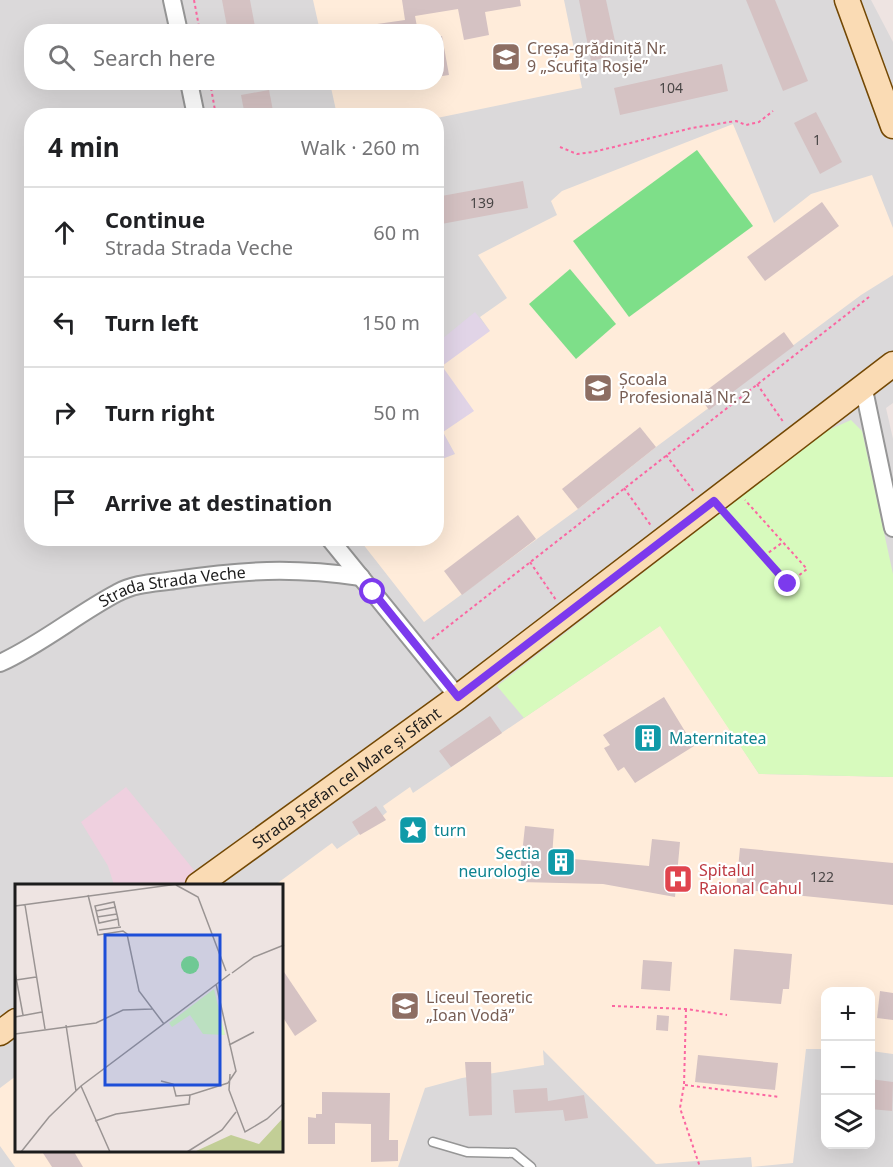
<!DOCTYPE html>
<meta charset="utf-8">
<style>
body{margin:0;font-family:"Noto Sans",sans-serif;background:#f2f2f2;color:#202124}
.controls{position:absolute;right:18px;bottom:18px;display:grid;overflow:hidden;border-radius:12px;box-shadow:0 6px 24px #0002}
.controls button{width:54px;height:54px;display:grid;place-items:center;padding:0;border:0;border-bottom:2px solid #e0e0e0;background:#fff;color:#202124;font:30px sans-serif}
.stop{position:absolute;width:18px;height:18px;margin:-14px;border:4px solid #7c3aed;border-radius:50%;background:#fff}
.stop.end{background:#7c3aed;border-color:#fff;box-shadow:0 2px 6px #0008}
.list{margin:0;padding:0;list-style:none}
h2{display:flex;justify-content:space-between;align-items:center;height:78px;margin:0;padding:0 24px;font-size:26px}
h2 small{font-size:20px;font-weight:400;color:#757577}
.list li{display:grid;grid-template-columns:39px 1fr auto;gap:18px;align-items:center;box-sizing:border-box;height:90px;padding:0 24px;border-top:2px solid #e0e0e0}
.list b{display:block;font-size:22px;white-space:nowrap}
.list p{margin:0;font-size:20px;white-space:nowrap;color:#757577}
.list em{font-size:20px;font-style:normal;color:#757577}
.icon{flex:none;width:33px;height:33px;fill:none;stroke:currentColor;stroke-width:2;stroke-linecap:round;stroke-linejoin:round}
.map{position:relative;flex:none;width:893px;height:1167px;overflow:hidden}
.search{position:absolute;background:#fff;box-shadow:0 6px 24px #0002;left:24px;top:24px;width:420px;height:66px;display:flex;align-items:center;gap:15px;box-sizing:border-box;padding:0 21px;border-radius:24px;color:#757577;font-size:22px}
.panel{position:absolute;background:#fff;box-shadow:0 6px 24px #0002;left:24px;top:108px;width:420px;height:438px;border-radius:24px}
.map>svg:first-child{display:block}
</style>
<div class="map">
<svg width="893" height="1167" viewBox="0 0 893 1167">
<rect width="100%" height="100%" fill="#eee4e2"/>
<path fill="#dbd9da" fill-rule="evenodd" d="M 0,0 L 871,0 L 893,42 L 893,403 L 886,408 L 893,439 L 893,1167 L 0,1167 ZM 32,32 L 436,32 L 436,82 L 32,82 ZM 32,116 L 436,116 L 436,538 L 32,538 ZM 16,885 L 282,885 L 282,1150 L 16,1150 ZM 826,992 L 870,992 L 870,1144 L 826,1144 Z"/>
<path fill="#efd0df" d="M 126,787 L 198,875 L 185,885 L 114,885 L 108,866 L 81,822 Z"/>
<path fill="#e1d4e7" d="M 475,312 L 490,331 L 475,411 L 443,432 L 455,454 L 437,461 L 437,343 Z"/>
<g fill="#ffecda">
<path d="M 313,0 L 564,0 L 582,88 L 437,118 L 436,116 L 337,115 L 330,83 L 436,82 L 436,32 L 320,31 Z"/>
<path d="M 733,124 L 774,223 L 811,194 L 872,175 L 893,228 L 893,275 L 861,295 L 656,447 L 578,509 L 424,622 L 359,539 L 436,538 L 437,461 L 455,454 L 443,432 L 474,411 L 442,366 L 490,331 L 480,317 L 507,298 L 478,255 L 557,215 L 551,201 L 562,191 Z"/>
<path d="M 661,625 L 759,774 L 893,777 L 893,1054 L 871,1051 L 870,992 L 826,992 L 825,1049 L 806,1049 L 793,1163 L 752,1167 L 751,1157 L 656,1164 L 543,1050 L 544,1065 L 462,1078 L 425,1088 L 398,1167 L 15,1167 L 0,1146 L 0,1088 L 16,1076 L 16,1150 L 282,1150 L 282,885 L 275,885 L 332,843 L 337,849 L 371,826 L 387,812 L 383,806 L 410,787 L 413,793 Z"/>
</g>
<path fill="#d7fabd" d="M 851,420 L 862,431 L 893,574 L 893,777 L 759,774 L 660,626 L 524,718 L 497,686 L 824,432 Z"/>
<g fill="#7edf89">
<path d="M 697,150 L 753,226 L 629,317 L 573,241 Z"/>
<path d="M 570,269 L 616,324 L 576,359 L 529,304 Z"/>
</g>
<g fill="#d5c2c3">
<path d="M 222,0 L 250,0 L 256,32 L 228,32 Z"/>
<path d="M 402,0 L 520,0 L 521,6 L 485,12 L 489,35 L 464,40 L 458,9 L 415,16 L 418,32 L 371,32 L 370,25 L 405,20 Z"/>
<path d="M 579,0 L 606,0 L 618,55 L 591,61 Z"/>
<path d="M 746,0 L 775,0 L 808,81 L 783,91 Z"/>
<path d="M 442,36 L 449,75 L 436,77 L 436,37 Z"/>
<path d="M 722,64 L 728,91 L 620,115 L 614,88 Z"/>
<path d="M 269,90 L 274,116 L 245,116 L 241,95 Z"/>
<path d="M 816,112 L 842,162 L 820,174 L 794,123 Z"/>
<path d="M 523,181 L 528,208 L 436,225 L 436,197 Z"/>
<path d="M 822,202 L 839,226 L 765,281 L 747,257 Z"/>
<path d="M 784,332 L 794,346 L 709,410 L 699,396 Z"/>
<path d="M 640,427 L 656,447 L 578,509 L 562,489 Z"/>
<path d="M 518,515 L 536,539 L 462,595 L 444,571 Z"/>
<path d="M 664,697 L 694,746 L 635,783 L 624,767 L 618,771 L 604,748 L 610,745 L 603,735 Z"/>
<path d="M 490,716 L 502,733 L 451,767 L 439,751 Z"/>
<path d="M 376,806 L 386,820 L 360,835 L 352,822 Z"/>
<path d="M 525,826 L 554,829 L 552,857 L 649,866 L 652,839 L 680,842 L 675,897 L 603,884 L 519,882 Z"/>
<path d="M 740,848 L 893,863 L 893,905 L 736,889 Z"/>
<path d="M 734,949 L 792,954 L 789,989 L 783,989 L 781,1004 L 730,1000 Z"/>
<path d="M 643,960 L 672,962 L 670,991 L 641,989 Z"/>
<path d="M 282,969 L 317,1021 L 295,1036 L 282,1016 Z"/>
<path d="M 880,991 L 893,993 L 893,1020 L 877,1018 Z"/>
<path d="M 657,1015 L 669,1016 L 668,1031 L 656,1030 Z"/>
<path d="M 698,1055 L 778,1063 L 775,1090 L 695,1082 Z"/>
<path d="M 465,1062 L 491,1062 L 492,1115 L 469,1116 Z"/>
<path d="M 870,1079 L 893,1082 L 892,1111 L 870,1109 Z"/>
<path d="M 547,1088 L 548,1101 L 584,1095 L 588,1118 L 565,1121 L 563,1110 L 515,1113 L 513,1090 Z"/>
<path d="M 322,1092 L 390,1093 L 389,1140 L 398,1140 L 398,1161 L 371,1162 L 371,1124 L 335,1123 L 335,1144 L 308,1144 L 308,1117 L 316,1118 L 316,1114 L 322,1114 Z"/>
<path d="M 41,1150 L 73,1150 L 83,1167 L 52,1167 Z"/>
</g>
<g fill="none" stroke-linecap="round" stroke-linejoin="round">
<g stroke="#969696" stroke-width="11">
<path id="lane" d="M 433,1142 L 467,1152 L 514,1153 L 531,1167"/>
</g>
<g stroke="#969696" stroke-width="20">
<g id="street">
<path d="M 172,0 L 179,32"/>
<path d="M 189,82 L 196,116"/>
<path d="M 863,385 L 893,528"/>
<path d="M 329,538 L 458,697"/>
<path id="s1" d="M 0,663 C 42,644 77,614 117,593 C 135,583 155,583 175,580 C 242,570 292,567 361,577"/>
</g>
</g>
<g stroke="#734804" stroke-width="27">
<g id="secondary">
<path d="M 847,0 L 893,126"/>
<path id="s2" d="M 198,885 L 458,697 L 893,364"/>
<path d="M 0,1033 L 16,1021"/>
</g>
</g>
<g stroke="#fb66a1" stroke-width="2" stroke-dasharray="3 3" stroke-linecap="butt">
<path d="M 194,0 L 200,32"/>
<path d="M 210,82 L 216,116"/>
<path d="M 560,147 L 577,154 L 593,152 L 692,128 L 736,121 L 746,125 L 759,122 L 773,111"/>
<path d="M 757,384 L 784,423"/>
<path d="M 666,455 L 695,493"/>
<path d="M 624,488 L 652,527"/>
<path d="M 726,514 L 788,584 L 807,569 L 745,500"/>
<path d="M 764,556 L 783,542"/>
<path d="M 530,562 L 556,600"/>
<path d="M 432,639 L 869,297"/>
<path d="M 612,1006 L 686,1009 L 727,1015"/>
<path d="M 686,1009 L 684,1085 L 680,1108 L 700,1167"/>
<path d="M 685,1085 L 780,1097"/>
</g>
<use href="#lane" stroke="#fff" stroke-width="8"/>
<use href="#street" stroke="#fff" stroke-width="16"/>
<use href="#secondary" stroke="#fadbb4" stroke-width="24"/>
</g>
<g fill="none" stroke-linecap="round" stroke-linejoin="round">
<path stroke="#7c3aed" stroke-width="8" d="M 373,592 L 458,697 L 714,501 L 788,584"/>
</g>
<defs>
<g id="school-square" transform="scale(1.5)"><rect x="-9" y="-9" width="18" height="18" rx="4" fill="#8d6e63" stroke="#fff"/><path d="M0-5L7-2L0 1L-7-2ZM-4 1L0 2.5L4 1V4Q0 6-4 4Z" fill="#fff"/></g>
<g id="university-square" transform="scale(1.5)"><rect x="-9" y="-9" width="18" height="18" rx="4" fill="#8d6e63" stroke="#fff"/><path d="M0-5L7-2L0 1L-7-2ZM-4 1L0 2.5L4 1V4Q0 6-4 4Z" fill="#fff"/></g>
<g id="building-square" transform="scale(1.5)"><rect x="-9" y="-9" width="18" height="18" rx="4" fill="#0f9aa8" stroke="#fff"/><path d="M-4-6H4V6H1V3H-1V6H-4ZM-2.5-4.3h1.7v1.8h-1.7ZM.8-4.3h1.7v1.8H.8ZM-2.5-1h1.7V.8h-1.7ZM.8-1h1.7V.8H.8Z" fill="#fff"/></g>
<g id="sight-square" transform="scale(1.5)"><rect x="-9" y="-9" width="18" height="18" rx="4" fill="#0f9aa8" stroke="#fff"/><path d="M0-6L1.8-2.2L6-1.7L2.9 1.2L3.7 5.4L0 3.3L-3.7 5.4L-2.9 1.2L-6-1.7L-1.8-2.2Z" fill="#fff"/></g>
<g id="hospital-square" transform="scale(1.5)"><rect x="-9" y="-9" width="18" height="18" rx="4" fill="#e0444e" stroke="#fff"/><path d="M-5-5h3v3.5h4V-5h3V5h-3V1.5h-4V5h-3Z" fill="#fff"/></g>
</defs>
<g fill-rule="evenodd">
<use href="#school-square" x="506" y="57"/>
<use href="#university-square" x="598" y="388"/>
<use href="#building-square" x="648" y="738"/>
<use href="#sight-square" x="413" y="830"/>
<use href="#building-square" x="561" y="862"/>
<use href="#hospital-square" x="678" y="879"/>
<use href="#school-square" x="405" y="1006"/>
</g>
<g text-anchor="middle" stroke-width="4.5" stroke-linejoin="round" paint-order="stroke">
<g font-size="14" fill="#4a4646">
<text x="671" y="93">104</text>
<text x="817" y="145">1</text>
<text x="482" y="208">139</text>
<text x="822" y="882">122</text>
</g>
<g font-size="16" fill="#785e54" stroke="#fff" text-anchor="start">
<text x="527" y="54">Creșa-grădiniță Nr.<tspan x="527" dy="18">9 „Scufița Roșie”</tspan></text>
<text x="619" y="385">Școala<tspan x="619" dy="18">Profesională Nr. 2</tspan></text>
<text x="426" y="1003">Liceul Teoretic<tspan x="426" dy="18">„Ioan Vodă”</tspan></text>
</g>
<g font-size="16" fill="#1c1c1c" stroke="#fff">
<text dy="6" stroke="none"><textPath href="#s1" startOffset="192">Strada Strada Veche</textPath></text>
<text dy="6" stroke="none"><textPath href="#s2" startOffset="183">Strada Ștefan cel Mare și Sfânt</textPath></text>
</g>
<g font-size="16" fill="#0d838f" stroke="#fff" text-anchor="start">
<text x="669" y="744">Maternitatea</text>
<text x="434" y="836">turn</text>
<text x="540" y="859" text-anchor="end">Sectia<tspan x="540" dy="18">neurologie</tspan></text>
</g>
<g font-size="16" fill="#be3a42" stroke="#fff" text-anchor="start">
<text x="699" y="876">Spitalul<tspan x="699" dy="18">Raional Cahul</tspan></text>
</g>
</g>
<g transform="translate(15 884)">
<rect width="268" height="268" fill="#eee4e2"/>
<path d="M 268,234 L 268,268 L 179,268 L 216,251 L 244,260 Z" fill="#c2ce96"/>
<path d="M 199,105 L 210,151 L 188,150 L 175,131 L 157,143 L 154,139 Z" fill="#d7fabd"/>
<path d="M166 81a9 9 0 1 1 18 0a9 9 0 1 1-18 0Z" fill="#7edf89"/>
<path fill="none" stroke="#9a9493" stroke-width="1.5" d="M 161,1 L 183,13 L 211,87M 73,11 L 83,51 L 108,47 L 112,50 L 124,107 L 149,140M 10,21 L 30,145M 0,22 L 163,0M 81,27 L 101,23M 82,33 L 102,30M 103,35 L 84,39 L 80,22 L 99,18 L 103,35 L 104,42M 84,46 L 106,43M 0,88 L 8,131M 217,89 L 239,73 L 269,61M 1,96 L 21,93M 201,100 L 221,187 L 213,199M 0,133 L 27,128M 51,141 L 61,207M 0,150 L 81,139 L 108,126 L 137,125M 214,161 L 239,148M 215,190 L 214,206 L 230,248 L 252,235 L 269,219M 146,197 L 158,200 L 161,212 L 175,211M 66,202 L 95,268M 80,237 L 101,230 L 174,220 L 175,211 L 213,199M 6,268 L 34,233 L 66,202 L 215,90M 172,268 L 207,246 L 221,228"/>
<path fill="#1d4ed8" fill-opacity="0.15" stroke="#1d4ed8" stroke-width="3" d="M 90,51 L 205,51 L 205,201 L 90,201 Z"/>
<rect width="268" height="268" fill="none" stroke="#1c1c1c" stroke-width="3"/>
</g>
</svg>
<div class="controls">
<button>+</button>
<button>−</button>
<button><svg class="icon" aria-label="layers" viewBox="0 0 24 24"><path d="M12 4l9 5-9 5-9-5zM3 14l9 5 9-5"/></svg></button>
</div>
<div class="stop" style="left:373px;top:592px"></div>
<div class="stop end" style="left:788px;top:584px"></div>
<div class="search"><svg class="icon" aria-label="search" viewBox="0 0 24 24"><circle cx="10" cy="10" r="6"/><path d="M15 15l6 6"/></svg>Search here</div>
<section class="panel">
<h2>4 min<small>Walk · 260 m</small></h2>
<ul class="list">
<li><svg class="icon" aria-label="ahead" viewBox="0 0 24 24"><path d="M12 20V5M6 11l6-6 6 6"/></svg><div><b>Continue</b><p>Strada Strada Veche</p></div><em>60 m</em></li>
<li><svg class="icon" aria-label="left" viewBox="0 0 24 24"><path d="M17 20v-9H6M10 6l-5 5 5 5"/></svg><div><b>Turn left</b></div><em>150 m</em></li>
<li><svg class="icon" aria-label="right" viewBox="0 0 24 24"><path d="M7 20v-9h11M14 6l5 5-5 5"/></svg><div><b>Turn right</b></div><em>50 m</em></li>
<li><svg class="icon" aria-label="arrive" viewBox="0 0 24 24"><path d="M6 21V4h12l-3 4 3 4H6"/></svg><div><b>Arrive at destination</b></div></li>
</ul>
</section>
</div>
